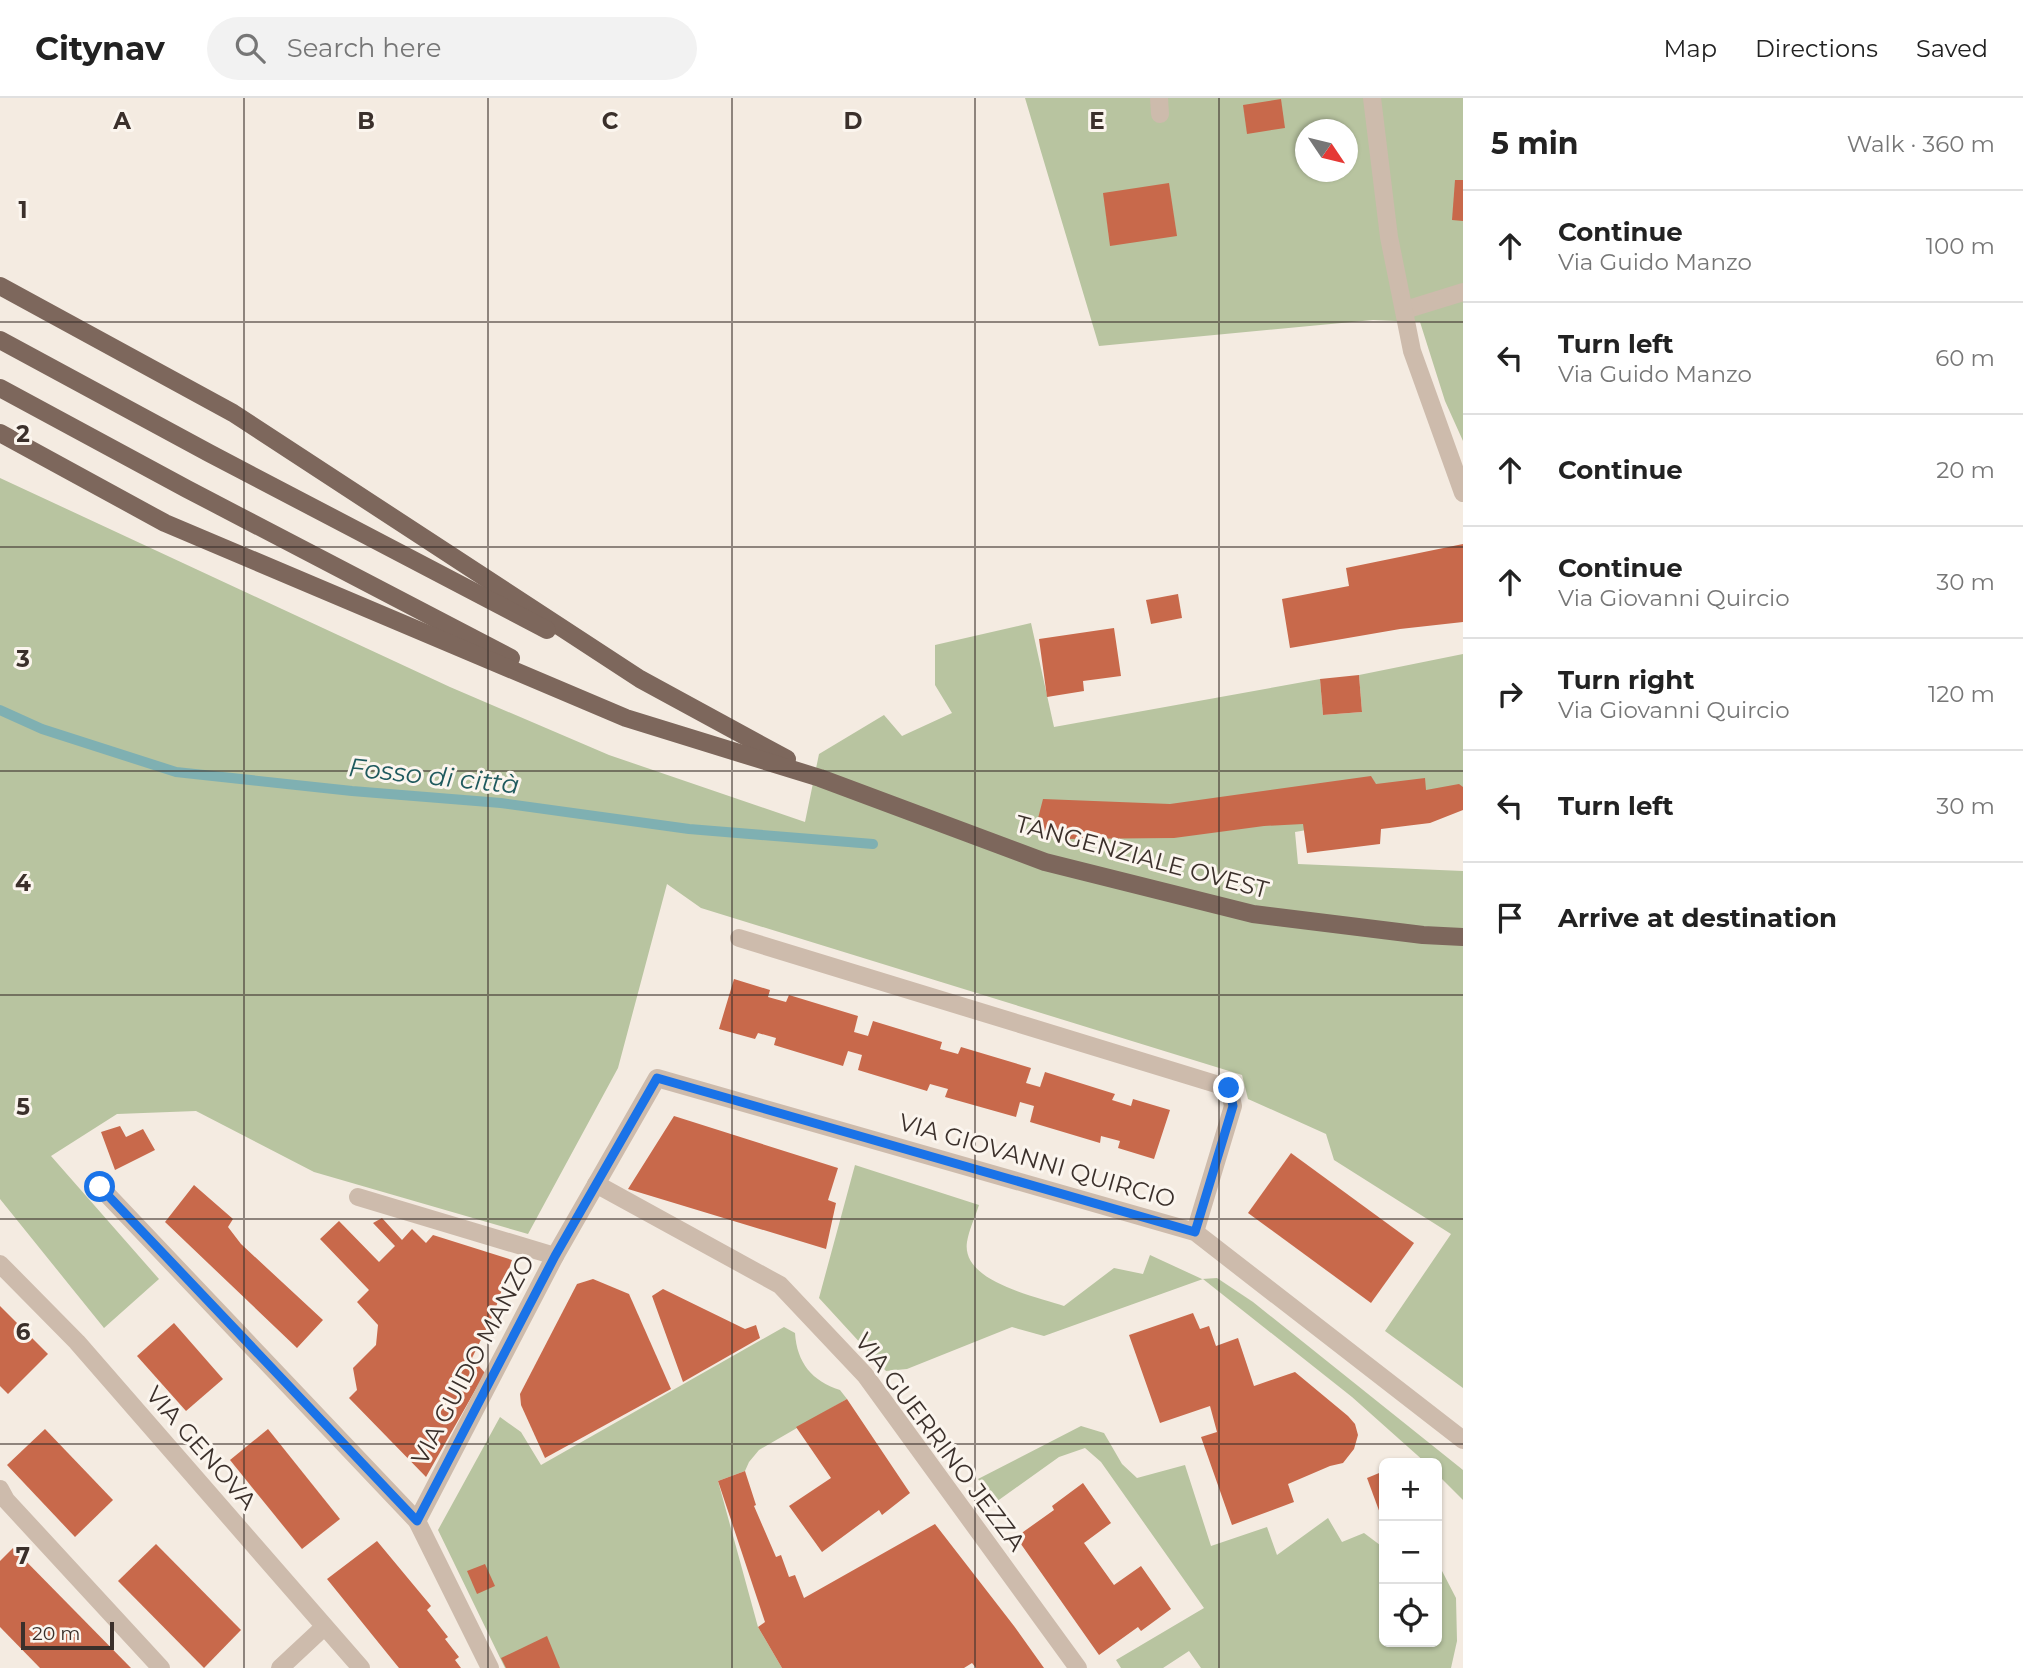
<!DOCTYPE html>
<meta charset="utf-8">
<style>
body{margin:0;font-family:Montserrat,sans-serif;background:#f2f2f2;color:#222}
.controls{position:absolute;right:21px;bottom:21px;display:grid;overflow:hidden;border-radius:10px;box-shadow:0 2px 5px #0004}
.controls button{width:63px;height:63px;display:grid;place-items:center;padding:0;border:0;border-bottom:2px solid #e0e0e0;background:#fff;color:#222;font:35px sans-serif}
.compass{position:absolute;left:1295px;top:21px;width:63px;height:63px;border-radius:50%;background:#fff;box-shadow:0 2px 5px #0004;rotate:125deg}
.scale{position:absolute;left:21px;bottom:18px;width:93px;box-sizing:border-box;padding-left:7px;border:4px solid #3b302b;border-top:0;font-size:19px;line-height:24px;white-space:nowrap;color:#3b302b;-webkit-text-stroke:5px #fbf5ee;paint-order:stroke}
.stop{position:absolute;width:21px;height:21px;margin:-16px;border:5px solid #1a73e8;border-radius:50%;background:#fff}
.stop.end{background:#1a73e8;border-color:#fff;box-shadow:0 2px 7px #0008}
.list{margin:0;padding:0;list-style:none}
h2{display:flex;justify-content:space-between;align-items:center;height:91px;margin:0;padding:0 28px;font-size:30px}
h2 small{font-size:23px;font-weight:400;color:#767676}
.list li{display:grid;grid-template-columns:46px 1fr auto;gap:21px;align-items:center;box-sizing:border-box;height:112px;padding:0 28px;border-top:2px solid #e0e0e0}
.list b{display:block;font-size:26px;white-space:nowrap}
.list p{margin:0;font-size:23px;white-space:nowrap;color:#767676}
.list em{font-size:23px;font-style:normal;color:#767676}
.icon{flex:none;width:38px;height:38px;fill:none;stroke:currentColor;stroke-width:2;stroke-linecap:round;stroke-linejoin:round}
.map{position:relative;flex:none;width:1463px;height:1570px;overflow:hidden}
header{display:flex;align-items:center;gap:42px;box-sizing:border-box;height:98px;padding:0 35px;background:#fff;border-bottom:2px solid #e0e0e0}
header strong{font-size:33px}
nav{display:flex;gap:38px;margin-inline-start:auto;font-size:24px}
.search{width:490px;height:63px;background:#f2f2f2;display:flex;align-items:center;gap:18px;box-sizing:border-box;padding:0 24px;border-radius:38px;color:#767676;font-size:26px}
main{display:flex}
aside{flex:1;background:#fff}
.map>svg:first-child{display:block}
</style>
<header>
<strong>Citynav</strong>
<div class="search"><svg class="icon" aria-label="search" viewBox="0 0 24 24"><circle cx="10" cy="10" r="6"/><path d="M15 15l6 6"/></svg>Search here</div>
<nav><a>Map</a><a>Directions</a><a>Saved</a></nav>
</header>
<main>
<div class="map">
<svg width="1463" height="1570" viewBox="0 0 1463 1570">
<rect width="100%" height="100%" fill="#f4ebe1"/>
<g fill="#b8c4a0" fill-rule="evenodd">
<path d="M 1025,0 L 1463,0 L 1463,343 L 1445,303 L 1420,224 L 1373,222 L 1099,248 ZM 1306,32 L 1348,32 L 1348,74 L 1306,74 Z"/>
<path d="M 0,380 L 450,589 L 609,657 L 805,724 L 819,656 L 884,617 L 902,638 L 952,615 L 935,587 L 935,547 L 1031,525 L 1054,629 L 1320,581 L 1323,617 L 1362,614 L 1359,577 L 1463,556 L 1463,705 L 1295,734 L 1298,766 L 1463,773 L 1463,1290 L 1385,1233 L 1451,1136 L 1334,1062 L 1326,1036 L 1248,1001 L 1242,977 L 701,810 L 667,786 L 618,970 L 528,1136 L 314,1074 L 196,1013 L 117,1016 L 51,1058 L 159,1181 L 104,1230 L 0,1101 Z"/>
<path d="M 855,1067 L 979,1107 C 975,1119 969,1132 967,1144 C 961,1184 1036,1198 1064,1208 L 1114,1170 L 1143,1176 L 1150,1157 L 1202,1181 L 1217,1180 L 1253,1204 L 1463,1372 L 1463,1402 L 1437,1376 L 1437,1365 L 1426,1365 L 1352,1299 L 1203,1181 L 1044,1238 L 1012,1229 L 907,1271 L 886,1273 L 819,1200 Z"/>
<path d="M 784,1229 L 795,1235 C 797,1265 812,1283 840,1292 L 847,1301 L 759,1352 L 749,1364 L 745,1373 L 718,1383 L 758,1529 L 782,1570 L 505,1570 L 438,1432 L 500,1319 L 521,1334 L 541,1367 Z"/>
<path d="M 1081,1328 L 1104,1335 L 1122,1366 L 1137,1380 L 1185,1367 L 1211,1448 L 1267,1429 L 1277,1457 L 1328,1420 L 1342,1444 L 1364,1435 L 1384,1450 L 1384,1544 L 1437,1544 L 1437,1468 L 1441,1471 L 1456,1500 L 1457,1543 L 1451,1570 L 1201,1570 L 1189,1553 L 1163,1570 L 1121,1570 L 1116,1562 L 1204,1510 L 1101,1364 L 1085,1350 L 1059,1359 L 996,1404 L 978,1381 Z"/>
</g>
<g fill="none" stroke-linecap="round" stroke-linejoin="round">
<path stroke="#7fb0b2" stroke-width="10" d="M 0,612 L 42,631 L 176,674 L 352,693 L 501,705 L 689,731 L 873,746"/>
</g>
<g fill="#c8694b">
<path d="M 1281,1 L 1285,30 L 1247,36 L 1243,7 Z"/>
<path d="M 1455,82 L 1463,82 L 1463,123 L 1452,122 Z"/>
<path d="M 1169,85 L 1177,138 L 1110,148 L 1103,95 Z"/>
<path d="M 1463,446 L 1463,524 L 1400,531 L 1290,550 L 1282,501 L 1349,488 L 1346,470 Z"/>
<path d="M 1178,496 L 1182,520 L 1151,526 L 1146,502 Z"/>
<path d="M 1114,530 L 1121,578 L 1083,583 L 1084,593 L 1047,599 L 1039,541 Z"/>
<path d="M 1359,577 L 1362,614 L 1323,617 L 1320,581 Z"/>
<path d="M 1371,678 L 1376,686 L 1425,680 L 1426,692 L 1459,686 L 1463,689 L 1463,712 L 1430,725 L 1381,731 L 1380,746 L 1307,755 L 1303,726 L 1264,728 L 1174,740 L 1063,741 L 1034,736 L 1043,701 L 1170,706 Z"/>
<path d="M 734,881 L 770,892 L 768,899 L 786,904 L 789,897 L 858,918 L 854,934 L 868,938 L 873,923 L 942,944 L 940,951 L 958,956 L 961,949 L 1031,970 L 1026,985 L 1040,989 L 1045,974 L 1115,996 L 1112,1002 L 1131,1008 L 1133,1001 L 1170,1012 L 1154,1061 L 1118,1050 L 1120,1043 L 1101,1038 L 1100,1045 L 1030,1024 L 1034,1008 L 1020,1004 L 1016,1019 L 945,999 L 948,991 L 930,986 L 927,993 L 858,972 L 862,957 L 848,953 L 843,968 L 774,947 L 776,940 L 758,935 L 755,941 L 719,931 Z"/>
<path d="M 674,1018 L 838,1070 L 828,1102 L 836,1105 L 826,1151 L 628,1091 Z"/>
<path d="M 120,1028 L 126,1039 L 143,1031 L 155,1052 L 115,1072 L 101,1034 Z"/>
<path d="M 1291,1055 L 1414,1145 L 1371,1205 L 1248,1115 Z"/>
<path d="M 194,1087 L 233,1121 L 228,1129 L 241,1146 L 323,1222 L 297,1250 L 165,1124 Z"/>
<path d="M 382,1120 L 402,1142 L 412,1131 L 426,1145 L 433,1137 L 512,1162 L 494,1215 L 472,1260 L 485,1275 L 426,1379 L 349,1300 L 357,1292 L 353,1270 L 376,1247 L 378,1227 L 357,1204 L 369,1192 L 320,1141 L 339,1123 L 379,1164 L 395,1148 L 373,1125 Z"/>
<path d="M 593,1181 L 629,1196 L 671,1291 L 545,1360 L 521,1307 L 520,1296 L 577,1186 Z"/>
<path d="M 663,1191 L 745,1231 L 756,1227 L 760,1240 L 683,1284 L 652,1198 Z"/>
<path d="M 0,1208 L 48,1256 L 8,1296 L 0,1288 Z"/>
<path d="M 1193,1215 L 1200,1231 L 1209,1228 L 1216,1248 L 1238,1240 L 1254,1288 L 1295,1274 L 1348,1318 L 1355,1326 L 1358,1337 L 1354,1351 L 1343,1365 L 1330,1368 L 1288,1386 L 1294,1404 L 1232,1427 L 1201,1339 L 1217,1334 L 1210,1308 L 1160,1325 L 1129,1237 Z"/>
<path d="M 174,1225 L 223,1281 L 186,1313 L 137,1258 Z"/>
<path d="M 847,1301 L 910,1395 L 882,1417 L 879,1412 L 822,1454 L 789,1408 L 831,1380 L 796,1329 Z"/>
<path d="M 45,1331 L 113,1402 L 75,1439 L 7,1367 Z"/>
<path d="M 268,1331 L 340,1421 L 302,1451 L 230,1362 Z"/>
<path d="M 745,1373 L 756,1407 L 754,1408 L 776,1459 L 781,1457 L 789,1479 L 795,1477 L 804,1500 L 935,1426 L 1014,1528 L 1044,1570 L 976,1570 L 972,1565 L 964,1570 L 782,1570 L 758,1529 L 765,1524 L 718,1383 Z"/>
<path d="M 1384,1373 L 1384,1417 L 1381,1418 L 1367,1380 Z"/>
<path d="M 1083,1385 L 1111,1425 L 1084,1445 L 1114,1487 L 1141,1468 L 1171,1511 L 1141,1533 L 1138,1529 L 1099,1557 L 1016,1439 L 1054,1412 L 1052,1408 Z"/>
<path d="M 377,1443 L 431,1508 L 427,1512 L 448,1539 L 445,1541 L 459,1559 L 455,1562 L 461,1570 L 399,1570 L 327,1481 Z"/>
<path d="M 156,1446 L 241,1532 L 204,1570 L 118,1483 Z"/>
<path d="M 13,1450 L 131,1570 L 40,1570 L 0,1529 L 0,1463 Z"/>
<path d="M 485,1466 L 495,1488 L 477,1496 L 467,1473 Z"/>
<path d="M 547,1538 L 560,1570 L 506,1570 L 501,1560 Z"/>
</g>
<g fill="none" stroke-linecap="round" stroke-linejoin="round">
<g stroke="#cdbbac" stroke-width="18">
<path d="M 1159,0 L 1160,16"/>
<path d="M 1405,212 L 1463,194"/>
<path d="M 739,840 L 1229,990 L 1233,1008 L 1195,1134"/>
</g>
<g stroke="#cdbbac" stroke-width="18">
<path d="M 1372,0 L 1389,139 L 1412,253 L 1463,395"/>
<path d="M 596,1086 L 780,1187 L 865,1277 L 1078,1570"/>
<path d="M 100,1089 L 417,1423"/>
<path d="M 358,1099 L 555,1158 L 417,1423 L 490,1570"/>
<path d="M 555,1158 L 657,980 L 1195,1134 L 1463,1342"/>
<path d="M 0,1166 L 77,1244 L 361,1570"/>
<path d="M 0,1391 L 6,1402 L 161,1570"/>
<path d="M 280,1570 L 324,1529"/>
</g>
<g stroke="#7d675c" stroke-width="18">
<path d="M 0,188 L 233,315 L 640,581 L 787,661"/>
<path d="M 0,242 L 209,355 L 547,532"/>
<path d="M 0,290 L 187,391 L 511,560"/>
<path d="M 0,335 L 165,425 L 626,620 L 820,680 L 1045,764 L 1253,816 L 1423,837 L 1463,839"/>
</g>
</g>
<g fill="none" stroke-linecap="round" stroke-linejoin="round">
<path stroke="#1a73e8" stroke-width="9" d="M 100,1089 L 417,1423 L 555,1158 L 657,980 L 1195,1134 L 1233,1008 L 1229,990"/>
</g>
<path fill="none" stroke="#3b302b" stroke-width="2" stroke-opacity="0.55" d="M 244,0 L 244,1570M 488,0 L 488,1570M 732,0 L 732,1570M 975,0 L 975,1570M 1219,0 L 1219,1570M 0,224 L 1463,224M 0,449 L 1463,449M 0,673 L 1463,673M 0,897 L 1463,897M 0,1121 L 1463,1121M 0,1346 L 1463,1346"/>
<g text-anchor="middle" stroke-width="6" stroke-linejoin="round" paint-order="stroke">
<g font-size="24" fill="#3b302b" stroke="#fbf5ee">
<text transform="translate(1142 759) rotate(15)" y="8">TANGENZIALE OVEST</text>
<text transform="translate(1037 1063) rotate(16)" y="8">VIA GIOVANNI QUIRCIO</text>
<text transform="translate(473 1262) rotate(-62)" y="8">VIA GUIDO MANZO</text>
<text transform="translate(940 1344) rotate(53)" y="8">VIA GUERRINO JEZZA</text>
<text transform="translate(201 1350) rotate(49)" y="8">VIA GENOVA</text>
</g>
<g font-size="26" font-style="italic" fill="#1f5a5e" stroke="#fbf5ee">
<text transform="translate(434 678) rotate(6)" y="9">Fosso di città</text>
</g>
</g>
<g font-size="23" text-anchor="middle" font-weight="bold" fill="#3b302b" stroke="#fbf5ee" stroke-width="6" stroke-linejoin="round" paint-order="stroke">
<text x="122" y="31">A</text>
<text x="366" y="31">B</text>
<text x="610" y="31">C</text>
<text x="853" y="31">D</text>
<text x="1097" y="31">E</text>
<text x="23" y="120">1</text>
<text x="23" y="344">2</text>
<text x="23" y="569">3</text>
<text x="23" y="793">4</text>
<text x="23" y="1017">5</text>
<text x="23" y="1242">6</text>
<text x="23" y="1466">7</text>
</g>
</svg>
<div class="controls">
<button>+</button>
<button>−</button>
<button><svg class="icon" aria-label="locate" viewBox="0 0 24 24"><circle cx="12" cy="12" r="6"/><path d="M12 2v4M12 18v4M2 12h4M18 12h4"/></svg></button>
</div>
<svg class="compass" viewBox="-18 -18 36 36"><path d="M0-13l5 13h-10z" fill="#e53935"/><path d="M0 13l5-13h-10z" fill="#767676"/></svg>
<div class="scale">20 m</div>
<div class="stop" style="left:100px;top:1089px"></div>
<div class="stop end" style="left:1229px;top:990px"></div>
</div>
<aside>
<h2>5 min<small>Walk · 360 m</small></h2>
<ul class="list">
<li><svg class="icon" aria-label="ahead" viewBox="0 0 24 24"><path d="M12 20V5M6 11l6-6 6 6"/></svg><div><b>Continue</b><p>Via Guido Manzo</p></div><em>100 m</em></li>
<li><svg class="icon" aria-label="left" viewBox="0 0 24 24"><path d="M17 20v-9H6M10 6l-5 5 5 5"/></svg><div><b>Turn left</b><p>Via Guido Manzo</p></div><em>60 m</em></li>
<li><svg class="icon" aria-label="ahead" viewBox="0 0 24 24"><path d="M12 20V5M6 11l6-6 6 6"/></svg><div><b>Continue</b></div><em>20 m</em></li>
<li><svg class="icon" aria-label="ahead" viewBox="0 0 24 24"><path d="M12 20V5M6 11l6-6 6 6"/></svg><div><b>Continue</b><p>Via Giovanni Quircio</p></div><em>30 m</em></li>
<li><svg class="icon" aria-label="right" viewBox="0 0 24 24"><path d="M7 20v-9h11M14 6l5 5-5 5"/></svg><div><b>Turn right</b><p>Via Giovanni Quircio</p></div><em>120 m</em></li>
<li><svg class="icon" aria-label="left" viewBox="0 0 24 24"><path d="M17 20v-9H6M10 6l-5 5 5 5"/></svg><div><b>Turn left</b></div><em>30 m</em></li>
<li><svg class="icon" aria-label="arrive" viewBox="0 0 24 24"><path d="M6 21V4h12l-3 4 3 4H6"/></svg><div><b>Arrive at destination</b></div></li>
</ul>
</aside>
</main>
